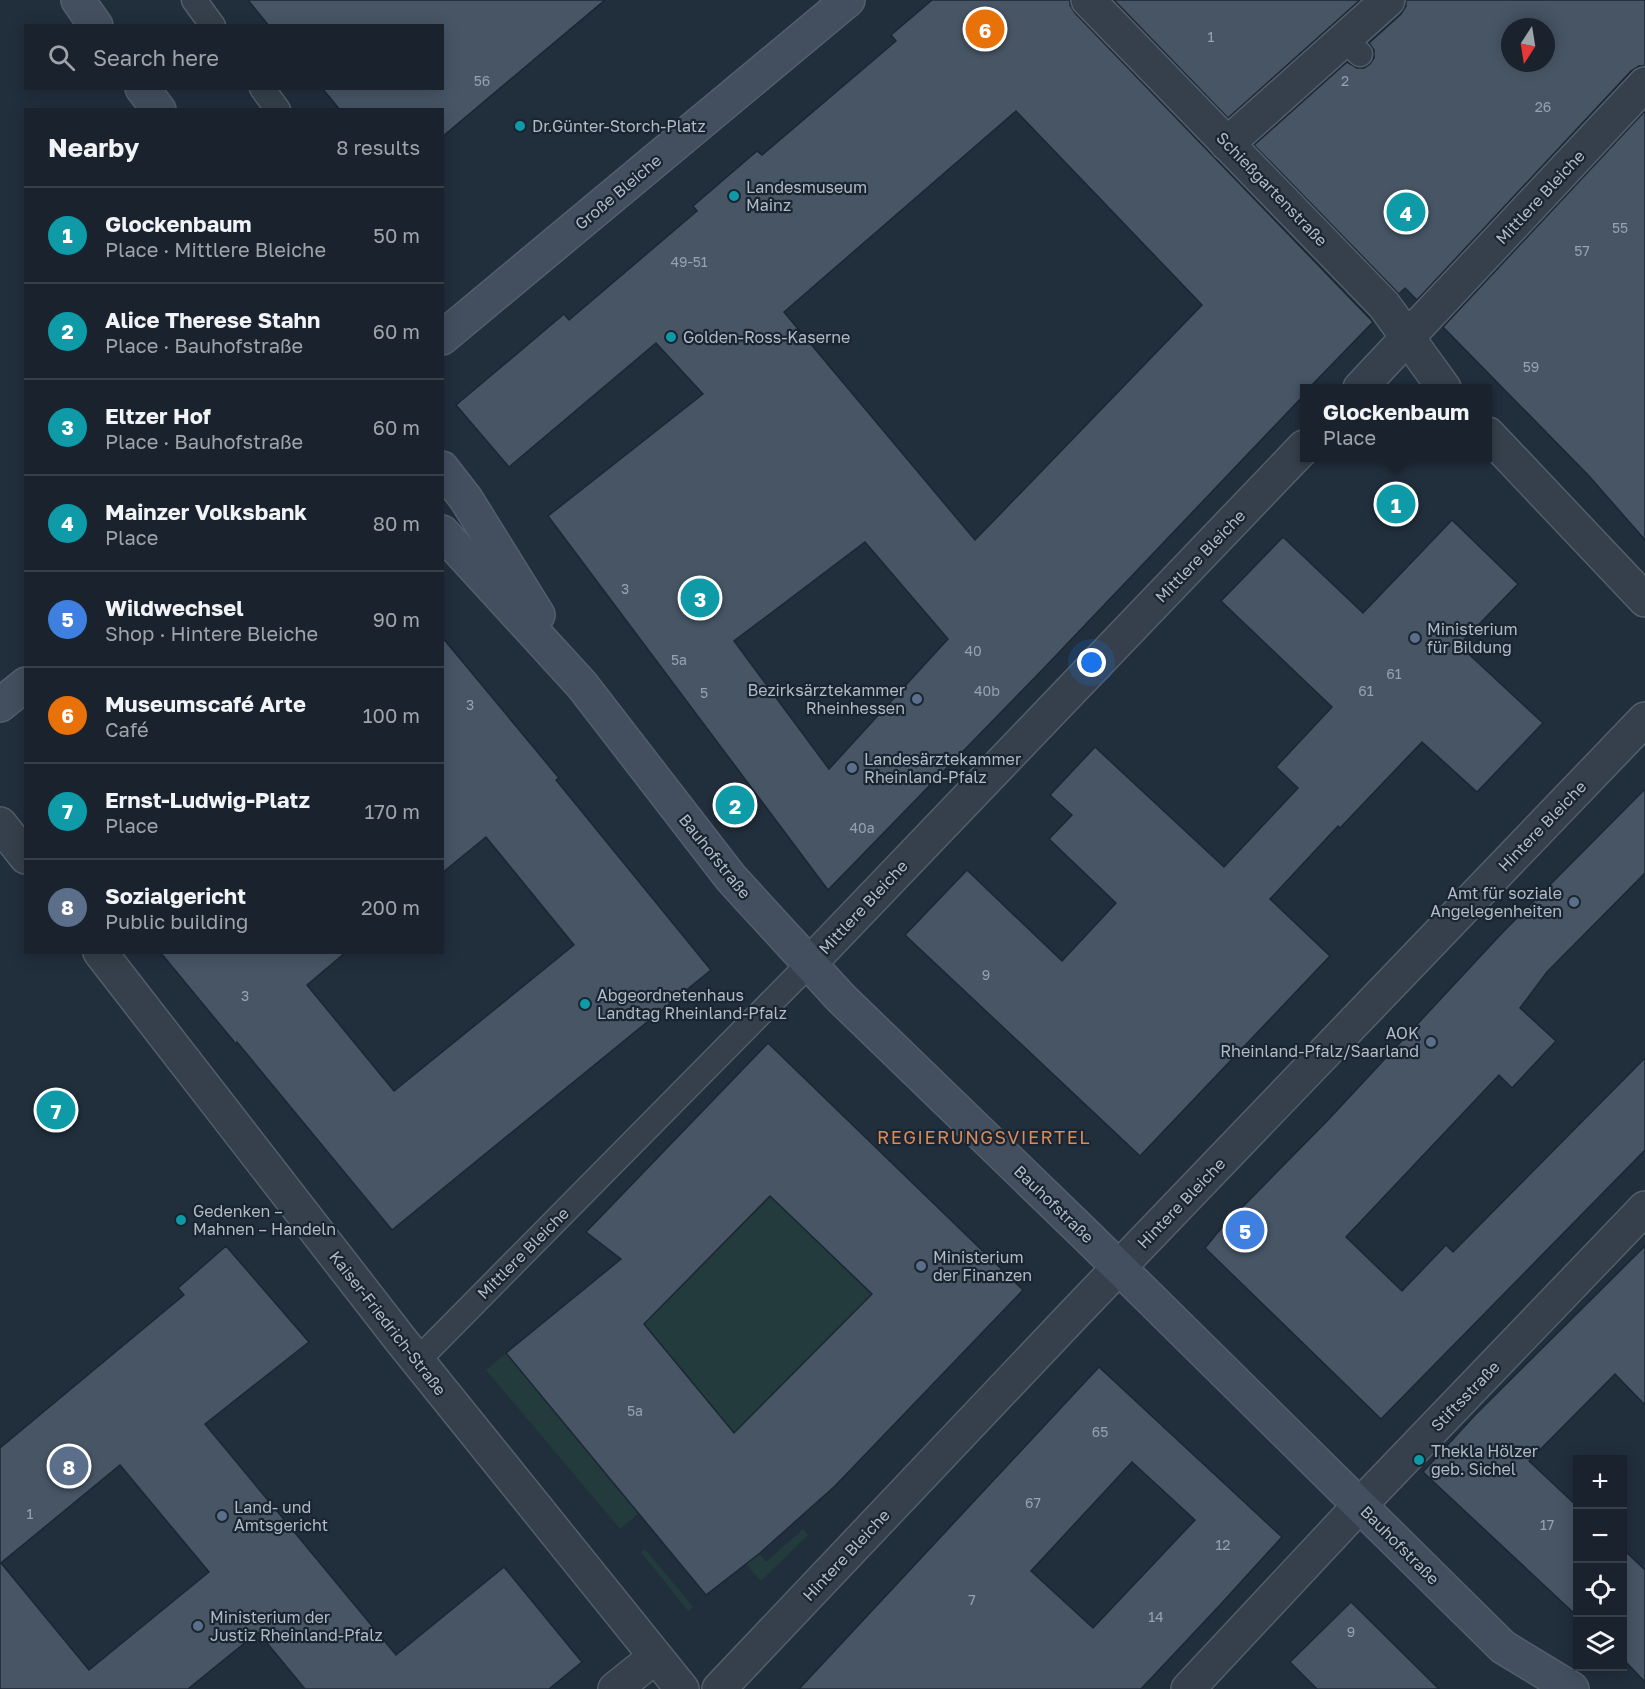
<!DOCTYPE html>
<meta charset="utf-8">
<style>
body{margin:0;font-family:"Golos Text",sans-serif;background:#262f39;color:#f1f3f6}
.controls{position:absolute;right:18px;bottom:18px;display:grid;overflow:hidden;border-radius:0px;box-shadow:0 3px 15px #0003}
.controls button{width:54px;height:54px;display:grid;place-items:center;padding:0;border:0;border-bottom:2px solid #373f49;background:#19222d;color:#f1f3f6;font:30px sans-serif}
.compass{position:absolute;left:1501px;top:18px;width:54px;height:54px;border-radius:50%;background:#19222d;box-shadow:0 3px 15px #0003;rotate:192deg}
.you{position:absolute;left:1092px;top:663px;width:21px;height:21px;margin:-15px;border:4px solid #fff;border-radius:50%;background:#1a73e8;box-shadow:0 0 0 9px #1a73e833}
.badge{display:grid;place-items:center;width:39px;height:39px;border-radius:50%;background:#1a73e8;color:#fff;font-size:20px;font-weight:700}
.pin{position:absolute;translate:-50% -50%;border:3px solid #fff;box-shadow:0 2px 6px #0006}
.popup{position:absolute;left:1300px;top:384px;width:192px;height:78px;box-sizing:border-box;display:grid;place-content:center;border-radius:0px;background:#19222d;filter:drop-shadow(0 2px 4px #0005);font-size:20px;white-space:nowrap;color:#9fa4aa}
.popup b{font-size:22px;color:#f1f3f6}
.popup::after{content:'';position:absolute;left:50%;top:100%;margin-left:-12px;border:12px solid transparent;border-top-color:#19222d}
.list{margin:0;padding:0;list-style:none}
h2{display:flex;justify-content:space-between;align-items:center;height:78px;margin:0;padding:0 24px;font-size:26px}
h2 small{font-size:20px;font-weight:400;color:#9fa4aa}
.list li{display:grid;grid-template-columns:39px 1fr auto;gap:18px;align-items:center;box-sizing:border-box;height:96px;padding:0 24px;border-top:2px solid #373f49}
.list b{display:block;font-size:22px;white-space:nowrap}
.list p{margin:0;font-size:20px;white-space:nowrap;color:#9fa4aa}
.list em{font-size:20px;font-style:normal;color:#9fa4aa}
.icon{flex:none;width:33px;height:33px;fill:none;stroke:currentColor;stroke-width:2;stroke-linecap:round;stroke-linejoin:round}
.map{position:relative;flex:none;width:1645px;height:1689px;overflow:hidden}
.search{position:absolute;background:#19222d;box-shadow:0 3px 15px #0003;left:24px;top:24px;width:420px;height:66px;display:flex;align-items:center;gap:15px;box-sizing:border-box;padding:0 21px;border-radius:0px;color:#9fa4aa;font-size:22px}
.panel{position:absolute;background:#19222d;box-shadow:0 3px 15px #0003;left:24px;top:108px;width:420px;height:846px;border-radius:0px}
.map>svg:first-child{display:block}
</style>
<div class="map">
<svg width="1645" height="1689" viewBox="0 0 1645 1689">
<rect width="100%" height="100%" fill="#212e3c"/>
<g fill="#233b3d">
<path d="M 770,1196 L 872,1294 L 770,1396 L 764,1469 L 616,1290 L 669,1298 Z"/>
<path d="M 506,1353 L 639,1513 L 620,1529 L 486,1370 Z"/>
<path d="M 803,1529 L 808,1535 L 761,1581 L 743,1561 L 756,1549 L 766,1562 Z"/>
<path d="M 645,1549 L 693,1607 L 688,1611 L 641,1552 Z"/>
</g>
<g fill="#475565" stroke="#1c2733" stroke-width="1.5" fill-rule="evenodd">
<path d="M 248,0 L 605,0 L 442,137 L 442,110 L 340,110 L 322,88 L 442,88 L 442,26 L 269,26 Z"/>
<path d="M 932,0 L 1070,0 L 1070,5 L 1075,13 L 1373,322 L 1309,388 L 1305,388 L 1305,394 L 1046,666 L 828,890 L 548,516 L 703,394 L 656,343 L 509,467 L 456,405 L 564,314 L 569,320 L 697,211 L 693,206 L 757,151 L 762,155 L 896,41 L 891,35 ZM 1016,111 L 1202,305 L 975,540 L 784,312 ZM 865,542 L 948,639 L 829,769 L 734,641 Z"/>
<path d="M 1114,0 L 1360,0 L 1228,118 Z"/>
<path d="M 1406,0 L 1645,0 L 1645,66 L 1639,66 L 1631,71 L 1417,300 L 1405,288 L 1399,294 L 1254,145 L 1347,62 L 1357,68 L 1364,68 L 1370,64 L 1374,58 L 1374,50 L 1369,43 L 1401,14 L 1406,6 ZM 1510,27 L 1546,27 L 1546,63 L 1510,63 Z"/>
<path d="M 1645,111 L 1645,540 L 1589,476 L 1443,327 Z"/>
<path d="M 1452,520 L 1518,584 L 1459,645 L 1543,723 L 1477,792 L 1422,742 L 1340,828 L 1338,826 L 1270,899 L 1330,956 L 1140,1156 L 905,935 L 967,870 L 1062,961 L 1116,903 L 1049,839 L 1072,815 L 1050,795 L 1095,747 L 1224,867 L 1298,788 L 1276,767 L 1332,707 L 1221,601 L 1283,537 L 1363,613 Z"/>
<path d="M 442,637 L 559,778 L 556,780 L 711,970 L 392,1230 L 237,1042 L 236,1044 L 160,952 L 346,952 L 307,985 L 394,1091 L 574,945 L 486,837 L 442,873 Z"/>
<path d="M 1645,789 L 1645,873 L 1547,972 L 1520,1008 L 1556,1041 L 1512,1088 L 1499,1075 L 1346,1237 L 1402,1291 L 1446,1245 L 1453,1252 L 1645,1058 L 1645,1150 L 1381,1419 L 1205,1248 L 1218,1232 L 1328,1120 L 1503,932 Z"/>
<path d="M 768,1043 L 1023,1290 L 835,1486 L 760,1553 L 706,1595 L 506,1353 L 621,1259 L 586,1232 ZM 770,1196 L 872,1294 L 734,1433 L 644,1324 Z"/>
<path d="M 226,1246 L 309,1342 L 205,1424 L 396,1655 L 504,1567 L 582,1662 L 549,1689 L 305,1689 L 258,1632 L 188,1689 L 0,1689 L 0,1448 L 184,1295 L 178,1288 ZM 120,1465 L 209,1572 L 89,1670 L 1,1563 Z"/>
<path d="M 1645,1246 L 1645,1405 L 1615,1374 L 1529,1461 L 1578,1507 L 1578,1617 L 1423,1472 L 1475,1415 Z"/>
<path d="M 1099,1367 L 1282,1537 L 1220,1605 L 1141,1689 L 799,1689 ZM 1132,1462 L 1195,1520 L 1093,1628 L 1031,1571 Z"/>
<path d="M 1623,1549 L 1645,1570 L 1645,1682 L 1623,1659 Z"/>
<path d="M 1351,1602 L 1439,1689 L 1317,1689 L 1290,1662 Z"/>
</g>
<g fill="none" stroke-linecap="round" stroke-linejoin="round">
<g stroke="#535e6a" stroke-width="27">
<g id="lane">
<path d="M 194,0 L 213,26"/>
<path d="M 1344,39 L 1360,54"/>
<path d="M 262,88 L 278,110"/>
<path d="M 417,1361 L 809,964"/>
</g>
</g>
<g stroke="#535e6a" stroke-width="36">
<g id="street">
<path d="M 1088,0 L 1384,305 L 1444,388"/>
<path d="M 1227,144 L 1388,0"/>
<path d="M 1360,388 L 1645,84"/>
<path d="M 1488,434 L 1645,600"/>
<path d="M 0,824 L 26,857"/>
<path d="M 100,952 L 400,1339 L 682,1689"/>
<path d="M 809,964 L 1304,447"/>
<path d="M 615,1689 L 655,1657"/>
<path d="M 719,1689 L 1078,1310 L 1645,719"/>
<path d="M 1188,1689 L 1360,1505 L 1645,1208"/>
</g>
</g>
<g stroke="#535e6a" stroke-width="36">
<g id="secondary">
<path d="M 78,0 L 96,26"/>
<path d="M 142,88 L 159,110"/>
<path d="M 442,338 L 848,0"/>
<path d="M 442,468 L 466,499 L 538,615"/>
<path d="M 442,532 L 582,685 L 731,878 L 841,998 L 1088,1237 L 1503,1647 L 1572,1689"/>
<path d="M 0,705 L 26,684"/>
</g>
</g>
<use href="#lane" stroke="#35404c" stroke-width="24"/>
<use href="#street" stroke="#35404c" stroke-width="33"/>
<use href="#secondary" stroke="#434f5f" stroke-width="33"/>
</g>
<g fill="#0f9aa8" stroke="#1a2531" stroke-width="2">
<circle cx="520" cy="126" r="6"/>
<circle cx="734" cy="196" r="6"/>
<circle cx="671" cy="337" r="6"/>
<circle cx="585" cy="1004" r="6"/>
<circle cx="181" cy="1220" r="6"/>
<circle cx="1419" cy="1460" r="6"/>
</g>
<g fill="#5c6f8a" stroke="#1a2531" stroke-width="2">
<circle cx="1415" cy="638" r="6"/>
<circle cx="917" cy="699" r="6"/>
<circle cx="852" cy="768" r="6"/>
<circle cx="1574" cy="902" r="6"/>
<circle cx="1431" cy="1042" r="6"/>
<circle cx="921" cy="1266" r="6"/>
<circle cx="222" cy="1516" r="6"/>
<circle cx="198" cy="1626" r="6"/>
</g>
<g text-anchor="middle" stroke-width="4.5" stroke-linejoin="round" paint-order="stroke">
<g font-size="14" fill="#96a2af">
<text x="1211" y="42">1</text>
<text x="482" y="86">56</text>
<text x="1345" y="86">2</text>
<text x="1543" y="112">26</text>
<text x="1620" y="233">55</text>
<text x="1582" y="256">57</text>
<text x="689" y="267">49-51</text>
<text x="1531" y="372">59</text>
<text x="625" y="594">3</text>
<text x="973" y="656">40</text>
<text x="679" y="665">5a</text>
<text x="1394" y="679">61</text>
<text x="987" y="696">40b</text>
<text x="1366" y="696">61</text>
<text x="704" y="698">5</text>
<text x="470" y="710">3</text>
<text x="862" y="833">40a</text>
<text x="986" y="980">9</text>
<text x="245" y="1001">3</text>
<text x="635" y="1416">5a</text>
<text x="1100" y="1437">65</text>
<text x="1033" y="1508">67</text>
<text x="30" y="1519">1</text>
<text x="1547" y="1530">17</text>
<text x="1223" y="1550">12</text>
<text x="972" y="1605">7</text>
<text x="1156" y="1622">14</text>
<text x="1351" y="1637">9</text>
</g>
<g font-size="16" fill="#b0bbc8" stroke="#1a2531" text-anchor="start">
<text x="532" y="132">Dr.Günter-Storch-Platz</text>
<text x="746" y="193">Landesmuseum<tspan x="746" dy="18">Mainz</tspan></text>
<text x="683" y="343">Golden-Ross-Kaserne</text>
<text x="1427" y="635">Ministerium<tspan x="1427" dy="18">für Bildung</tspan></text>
<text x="905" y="696" text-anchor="end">Bezirksärztekammer<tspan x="905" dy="18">Rheinhessen</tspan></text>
<text x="864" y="765">Landesärztekammer<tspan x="864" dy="18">Rheinland-Pfalz</tspan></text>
<text x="1562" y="899" text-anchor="end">Amt für soziale<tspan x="1562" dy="18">Angelegenheiten</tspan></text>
<text x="597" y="1001">Abgeordnetenhaus<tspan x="597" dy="18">Landtag Rheinland-Pfalz</tspan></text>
<text x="1419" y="1039" text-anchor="end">AOK<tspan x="1419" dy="18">Rheinland-Pfalz/Saarland</tspan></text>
<text x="193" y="1217">Gedenken –<tspan x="193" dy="18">Mahnen – Handeln</tspan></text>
<text x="933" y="1263">Ministerium<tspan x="933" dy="18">der Finanzen</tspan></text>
<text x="1431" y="1457">Thekla Hölzer<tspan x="1431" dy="18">geb. Sichel</tspan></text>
<text x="234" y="1513">Land- und<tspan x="234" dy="18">Amtsgericht</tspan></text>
<text x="210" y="1623">Ministerium der<tspan x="210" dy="18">Justiz Rheinland-Pfalz</tspan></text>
</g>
<g font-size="16" fill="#b0bbc8" stroke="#1a2531">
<text transform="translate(1272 189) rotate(46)" y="6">Schießgartenstraße</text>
<text transform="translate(618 192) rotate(-40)" y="6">Große Bleiche</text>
<text transform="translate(1540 197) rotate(-47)" y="6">Mittlere Bleiche</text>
<text transform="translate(1200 556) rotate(-46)" y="6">Mittlere Bleiche</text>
<text transform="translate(1542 826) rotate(-46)" y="6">Hintere Bleiche</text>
<text transform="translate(715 856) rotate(51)" y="6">Bauhofstraße</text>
<text transform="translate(863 907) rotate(-47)" y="6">Mittlere Bleiche</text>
<text transform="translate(1181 1203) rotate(-46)" y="6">Hintere Bleiche</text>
<text transform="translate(1054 1204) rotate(44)" y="6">Bauhofstraße</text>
<text transform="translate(523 1253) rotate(-45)" y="6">Mittlere Bleiche</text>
<text transform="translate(388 1323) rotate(52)" y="6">Kaiser-Friedrich-Straße</text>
<text transform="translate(1465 1396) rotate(-46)" y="6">Stiftsstraße</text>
<text transform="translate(1400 1545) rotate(45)" y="6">Bauhofstraße</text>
<text transform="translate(846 1555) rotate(-47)" y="6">Hintere Bleiche</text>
</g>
<g font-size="18" letter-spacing="1.5" fill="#d88b5b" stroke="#1a2531">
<text x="984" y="1144">REGIERUNGSVIERTEL</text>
</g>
</g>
</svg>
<div class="controls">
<button>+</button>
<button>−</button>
<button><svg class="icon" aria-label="locate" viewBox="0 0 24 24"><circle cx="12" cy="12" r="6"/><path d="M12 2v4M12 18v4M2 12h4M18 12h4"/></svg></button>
<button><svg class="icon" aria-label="layers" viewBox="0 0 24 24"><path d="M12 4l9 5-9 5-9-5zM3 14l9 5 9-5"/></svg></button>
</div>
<svg class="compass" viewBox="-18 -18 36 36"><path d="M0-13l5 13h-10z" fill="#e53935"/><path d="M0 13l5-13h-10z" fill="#9fa4aa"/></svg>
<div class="you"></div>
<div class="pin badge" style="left:1396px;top:504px;background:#0f9aa8">1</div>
<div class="popup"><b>Glockenbaum</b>Place</div>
<div class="pin badge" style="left:735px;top:805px;background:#0f9aa8">2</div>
<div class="pin badge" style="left:700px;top:598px;background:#0f9aa8">3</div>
<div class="pin badge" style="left:1406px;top:212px;background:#0f9aa8">4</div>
<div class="pin badge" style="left:1245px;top:1230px;background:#3f7fe0">5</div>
<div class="pin badge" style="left:985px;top:29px;background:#e8710a">6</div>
<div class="pin badge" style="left:56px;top:1110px;background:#0f9aa8">7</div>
<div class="pin badge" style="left:69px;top:1466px;background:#5c6f8a">8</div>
<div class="search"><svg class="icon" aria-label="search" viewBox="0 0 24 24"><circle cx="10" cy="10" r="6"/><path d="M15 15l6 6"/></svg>Search here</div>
<section class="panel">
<h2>Nearby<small>8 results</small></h2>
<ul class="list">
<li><span class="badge" style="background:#0f9aa8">1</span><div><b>Glockenbaum</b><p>Place · Mittlere Bleiche</p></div><em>50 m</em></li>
<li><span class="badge" style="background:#0f9aa8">2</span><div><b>Alice Therese Stahn</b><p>Place · Bauhofstraße</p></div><em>60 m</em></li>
<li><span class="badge" style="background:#0f9aa8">3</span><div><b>Eltzer Hof</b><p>Place · Bauhofstraße</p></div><em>60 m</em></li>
<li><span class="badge" style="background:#0f9aa8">4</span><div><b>Mainzer Volksbank</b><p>Place</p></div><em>80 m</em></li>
<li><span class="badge" style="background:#3f7fe0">5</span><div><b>Wildwechsel</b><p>Shop · Hintere Bleiche</p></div><em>90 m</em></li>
<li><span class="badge" style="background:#e8710a">6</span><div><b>Museumscafé Arte</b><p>Café</p></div><em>100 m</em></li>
<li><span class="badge" style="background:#0f9aa8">7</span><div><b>Ernst-Ludwig-Platz</b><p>Place</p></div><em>170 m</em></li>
<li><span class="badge" style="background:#5c6f8a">8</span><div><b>Sozialgericht</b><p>Public building</p></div><em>200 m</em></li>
</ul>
</section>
</div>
